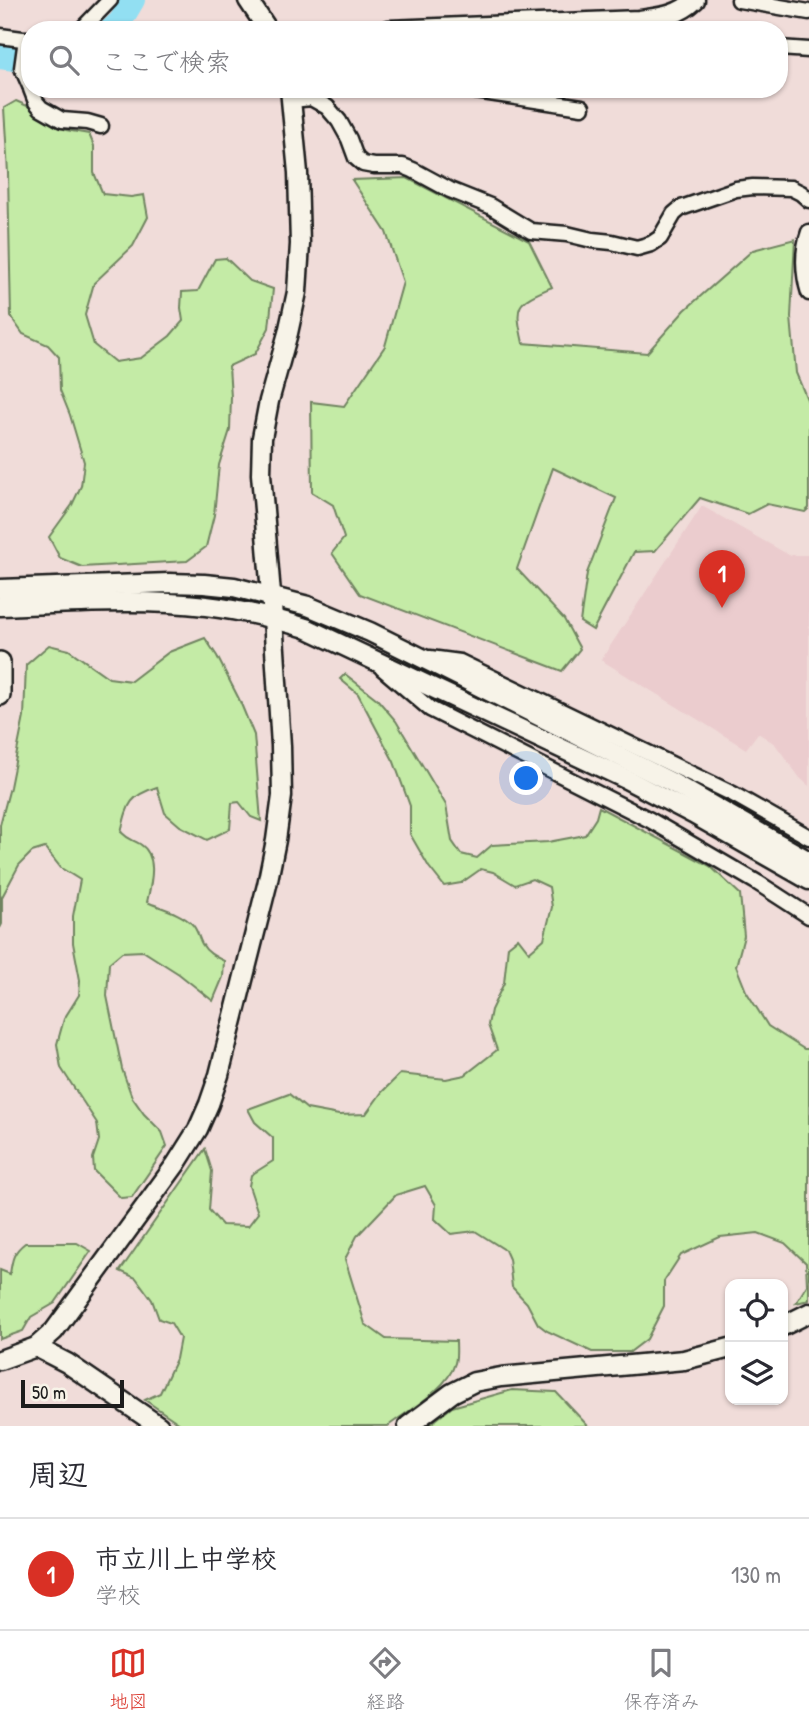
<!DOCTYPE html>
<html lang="ja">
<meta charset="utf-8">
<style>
body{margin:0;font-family:"Patrick Hand","Klee One",sans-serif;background:#f7f7f7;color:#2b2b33}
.controls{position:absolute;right:21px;bottom:21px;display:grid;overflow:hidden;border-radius:14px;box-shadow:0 2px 5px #0004}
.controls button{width:63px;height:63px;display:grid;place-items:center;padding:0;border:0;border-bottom:2px solid #e1e1e2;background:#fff;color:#2b2b33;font:35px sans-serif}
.scale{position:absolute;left:21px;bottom:18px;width:103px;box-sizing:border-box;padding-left:7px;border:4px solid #1c1c1c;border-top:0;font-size:19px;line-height:24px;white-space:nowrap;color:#1c1c1c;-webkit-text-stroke:5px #f7f3e8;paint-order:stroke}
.you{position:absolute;left:527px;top:779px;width:24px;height:24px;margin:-18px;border:5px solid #fff;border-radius:50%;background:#1a73e8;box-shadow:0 0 0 10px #1a73e833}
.badge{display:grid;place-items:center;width:46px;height:46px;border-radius:50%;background:#d93025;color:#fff;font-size:23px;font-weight:700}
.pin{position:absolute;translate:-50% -58px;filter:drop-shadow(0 2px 4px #0008)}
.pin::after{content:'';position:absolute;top:37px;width:24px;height:21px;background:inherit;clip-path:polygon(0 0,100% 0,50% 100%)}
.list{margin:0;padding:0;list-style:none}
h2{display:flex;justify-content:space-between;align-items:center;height:91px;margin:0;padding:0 28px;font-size:30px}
h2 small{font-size:23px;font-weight:400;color:#7c7c81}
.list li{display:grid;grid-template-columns:46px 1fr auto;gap:21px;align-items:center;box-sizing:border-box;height:112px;padding:0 28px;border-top:2px solid #e1e1e2}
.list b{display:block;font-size:26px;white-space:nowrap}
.list p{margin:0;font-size:23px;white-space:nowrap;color:#7c7c81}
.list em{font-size:23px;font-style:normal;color:#7c7c81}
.icon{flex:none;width:38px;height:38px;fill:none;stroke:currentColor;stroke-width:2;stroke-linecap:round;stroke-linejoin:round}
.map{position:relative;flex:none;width:809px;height:1426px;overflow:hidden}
.search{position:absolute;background:#fff;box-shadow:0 2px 5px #0004;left:21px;right:21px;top:21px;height:77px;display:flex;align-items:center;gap:18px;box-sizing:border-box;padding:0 24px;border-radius:28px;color:#7c7c81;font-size:26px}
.sheet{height:203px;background:#fff}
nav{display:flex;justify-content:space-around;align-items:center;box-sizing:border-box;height:98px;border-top:2px solid #e1e1e2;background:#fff;font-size:19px;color:#7c7c81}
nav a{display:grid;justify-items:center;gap:4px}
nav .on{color:#d93025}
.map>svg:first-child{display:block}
</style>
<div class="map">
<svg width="809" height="1426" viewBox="0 0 809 1426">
<rect width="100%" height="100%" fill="#f0dcd9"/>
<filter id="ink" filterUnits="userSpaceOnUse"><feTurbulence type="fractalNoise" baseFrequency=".0143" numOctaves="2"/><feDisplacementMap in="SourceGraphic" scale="14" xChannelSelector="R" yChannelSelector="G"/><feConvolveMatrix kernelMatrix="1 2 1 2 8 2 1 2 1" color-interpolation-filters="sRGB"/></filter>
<g filter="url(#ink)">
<path fill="#ebccce" d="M 702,506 L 789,555 L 809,555 L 809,786 L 800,778 L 775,744 L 758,733 L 746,749 L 601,660 Z"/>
<g fill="#c4eba6" stroke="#708461" stroke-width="2">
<path d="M 16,101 L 32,108 L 66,130 L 89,134 L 94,146 L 94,173 L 103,194 L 131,197 L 144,195 L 148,217 L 133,246 L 94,283 L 85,315 L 94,345 L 115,362 L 141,358 L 170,336 L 183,321 L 181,308 L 182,292 L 198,291 L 215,259 L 226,258 L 250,281 L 273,289 L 269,328 L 255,354 L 229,366 L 231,397 L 230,430 L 219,465 L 214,515 L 206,547 L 187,561 L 82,567 L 60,558 L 49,537 L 72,505 L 81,486 L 84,462 L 70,415 L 60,390 L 59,357 L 48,345 L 23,334 L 11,317 L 8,173 L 4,108 Z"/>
<path d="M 407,178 L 529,241 L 552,287 C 516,303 514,303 523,343 L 647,353 L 685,310 L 753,250 L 795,239 L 791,317 L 796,373 L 809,404 L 809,508 L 805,512 L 767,504 L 748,514 L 700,498 L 655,551 L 634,552 L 593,630 L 580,622 L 587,573 L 616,498 L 553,468 L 517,569 L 564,619 L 580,649 L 562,671 L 360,594 L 332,553 L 344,538 L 333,505 L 312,492 L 311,402 L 344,406 L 385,346 L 403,282 L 386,232 L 352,180 Z"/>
<path d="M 205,638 L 217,656 L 239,699 L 254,735 L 261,821 L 251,817 L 239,802 L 232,803 L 230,829 L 207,840 L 180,826 L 165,813 L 157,787 C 129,796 128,804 121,832 C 129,840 131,839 140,844 C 159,856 151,884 147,902 C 161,908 181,913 192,924 C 198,930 198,937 202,944 C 207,953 216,957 224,961 L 223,977 L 213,1001 L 179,974 L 143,951 L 122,952 L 109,963 L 107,996 L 122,1069 L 132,1097 L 144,1114 L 162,1132 L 167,1146 L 132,1197 L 121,1198 L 94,1171 L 93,1158 L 99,1140 L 97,1123 L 61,1068 L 57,1044 L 64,1019 L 79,995 L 80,980 L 73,943 L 73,916 L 80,880 L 61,868 L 45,848 L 32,852 L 19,865 L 2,897 L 2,924 L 0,928 L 0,825 L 10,787 L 24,717 L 26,665 L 49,645 L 69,650 L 109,678 L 131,681 L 169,652 Z"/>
<path d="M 345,674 L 377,699 L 396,721 L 446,805 L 452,841 L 461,854 L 477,858 L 492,845 L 548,842 L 585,835 L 596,818 L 599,807 L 710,866 L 740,894 L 744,936 L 736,966 L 746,991 L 768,1026 L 804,1049 L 809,1049 L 809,1300 L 796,1303 L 807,1285 L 806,1263 L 785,1243 L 758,1233 L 720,1237 L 681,1255 L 664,1281 L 664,1306 L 647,1339 L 630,1352 L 592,1352 L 547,1331 L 538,1324 L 527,1303 L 512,1287 L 509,1259 L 505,1250 L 475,1231 L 451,1234 L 435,1219 L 436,1205 L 425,1186 L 396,1195 L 357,1236 L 345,1259 L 365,1324 L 386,1339 L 456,1341 C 456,1347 457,1356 455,1363 C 448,1389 409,1410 388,1426 L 183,1426 L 145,1400 L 160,1393 L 176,1359 L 180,1338 L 171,1323 L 159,1319 L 152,1300 L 136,1278 L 120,1271 L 205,1149 L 212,1171 L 209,1210 L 222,1225 L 248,1226 L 258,1213 L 249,1186 L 251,1175 L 273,1161 L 273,1138 L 255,1122 L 248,1109 L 289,1094 L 307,1109 L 339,1115 L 366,1114 L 382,1092 L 400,1074 L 446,1079 L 465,1075 L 497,1050 L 488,1025 L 491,1010 L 504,983 L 508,946 L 518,938 L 529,952 L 544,939 L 552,907 L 549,887 L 532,879 L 515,885 L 493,872 L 481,869 L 461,883 L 444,886 L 429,867 L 410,834 L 410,806 L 394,762 L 358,694 L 340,679 Z"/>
<path d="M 25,1243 L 77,1243 L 91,1251 L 55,1303 L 31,1317 L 23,1331 L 0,1339 L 0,1270 L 10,1274 C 12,1260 13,1252 25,1243 Z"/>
<path d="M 512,1390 L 556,1392 L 588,1426 L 428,1426 L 452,1407 Z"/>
</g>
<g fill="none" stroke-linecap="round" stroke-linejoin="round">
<g stroke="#92dff2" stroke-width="24">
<path d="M 111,30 L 120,22 L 133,0"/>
<path d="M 0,57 L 30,61"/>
</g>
<g stroke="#1c1c1c" stroke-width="19">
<g id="minor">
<path d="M 739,0 L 809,12"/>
<path d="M 81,30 L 110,0"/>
<path d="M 0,36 L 30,40"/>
<path d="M 26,39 L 22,68 L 30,86"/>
<path d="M 779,48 L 809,50"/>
<path d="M 31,89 L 36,102 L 41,108 L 62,120 L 87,122 L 101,126"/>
<path d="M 475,89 L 476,91 L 582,107"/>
<path d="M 292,100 L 311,98 L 327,107 L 339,121 L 349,139 L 356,158 L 363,164 L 374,166 L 403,166 L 413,170 L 450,190 L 490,206 L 531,231 L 567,234 L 592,240 L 612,242 L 637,248 L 651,244 L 660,238 L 674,214 L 681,208 L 736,189 L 753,187 L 791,188 L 801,193 L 809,200"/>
<path d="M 809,232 C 802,251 803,274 809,293"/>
<path d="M 430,658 L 460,662 L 733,794 L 809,837"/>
<path d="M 382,668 L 430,709 L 650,820 L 758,883 L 809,916"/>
</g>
</g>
<g stroke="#1c1c1c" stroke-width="23">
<g id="tertiary">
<path d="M 248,0 L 268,30"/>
<path d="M 389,30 L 639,20 C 661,17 678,16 695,0"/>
<path d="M 0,589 L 169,583 L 204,584 L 234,587 L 308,606 L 370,632 L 671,782 L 809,861"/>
<path d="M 0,606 C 68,604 138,598 206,606 C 240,610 273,618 306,628 L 626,779 L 693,814 L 809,880"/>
<path d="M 783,1326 L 809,1313"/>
<path d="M 36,1347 L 67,1363 L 159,1426"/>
<path d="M 0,1360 L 36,1347 L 54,1331 L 176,1164 L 198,1129 L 209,1104 L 219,1075 L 267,885 L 276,840 L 282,796 L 281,746 L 273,618 L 261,474 L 262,438 L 269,401 L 288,333 L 297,292 L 300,244 L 298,173 L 290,89"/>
<path d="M 408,1426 L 452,1393 L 474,1382 L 501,1377 L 684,1360 L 730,1348"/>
</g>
</g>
<g stroke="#1c1c1c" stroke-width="24">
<path id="secondary" d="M 0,662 L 0,695"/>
</g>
<use href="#minor" stroke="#f7f3e8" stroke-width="14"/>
<use href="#tertiary" stroke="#f7f3e8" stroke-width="18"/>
<use href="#secondary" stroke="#f7f3e8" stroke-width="19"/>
</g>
</g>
</svg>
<div class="controls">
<button><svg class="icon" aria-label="locate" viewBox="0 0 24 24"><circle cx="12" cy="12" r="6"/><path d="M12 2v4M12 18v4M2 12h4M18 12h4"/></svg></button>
<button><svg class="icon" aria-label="layers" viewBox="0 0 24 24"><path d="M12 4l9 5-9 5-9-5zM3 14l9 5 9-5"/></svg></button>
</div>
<div class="scale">50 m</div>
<div class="you"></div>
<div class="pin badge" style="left:722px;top:608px">1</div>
<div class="search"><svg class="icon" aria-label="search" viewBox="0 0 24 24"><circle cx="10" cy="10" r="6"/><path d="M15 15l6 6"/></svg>ここで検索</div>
</div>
<section class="sheet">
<h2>周辺<small></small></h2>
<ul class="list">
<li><span class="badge">1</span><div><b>市立川上中学校</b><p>学校</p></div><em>130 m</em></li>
</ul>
</section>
<nav>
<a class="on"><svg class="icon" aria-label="map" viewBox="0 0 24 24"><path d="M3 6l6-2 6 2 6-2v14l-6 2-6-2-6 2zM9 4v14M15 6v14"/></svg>地図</a>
<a><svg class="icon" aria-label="directions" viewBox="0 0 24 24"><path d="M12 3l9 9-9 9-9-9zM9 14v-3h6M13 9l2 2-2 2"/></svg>経路</a>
<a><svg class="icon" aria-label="saved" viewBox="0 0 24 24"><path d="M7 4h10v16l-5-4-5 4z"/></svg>保存済み</a>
</nav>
